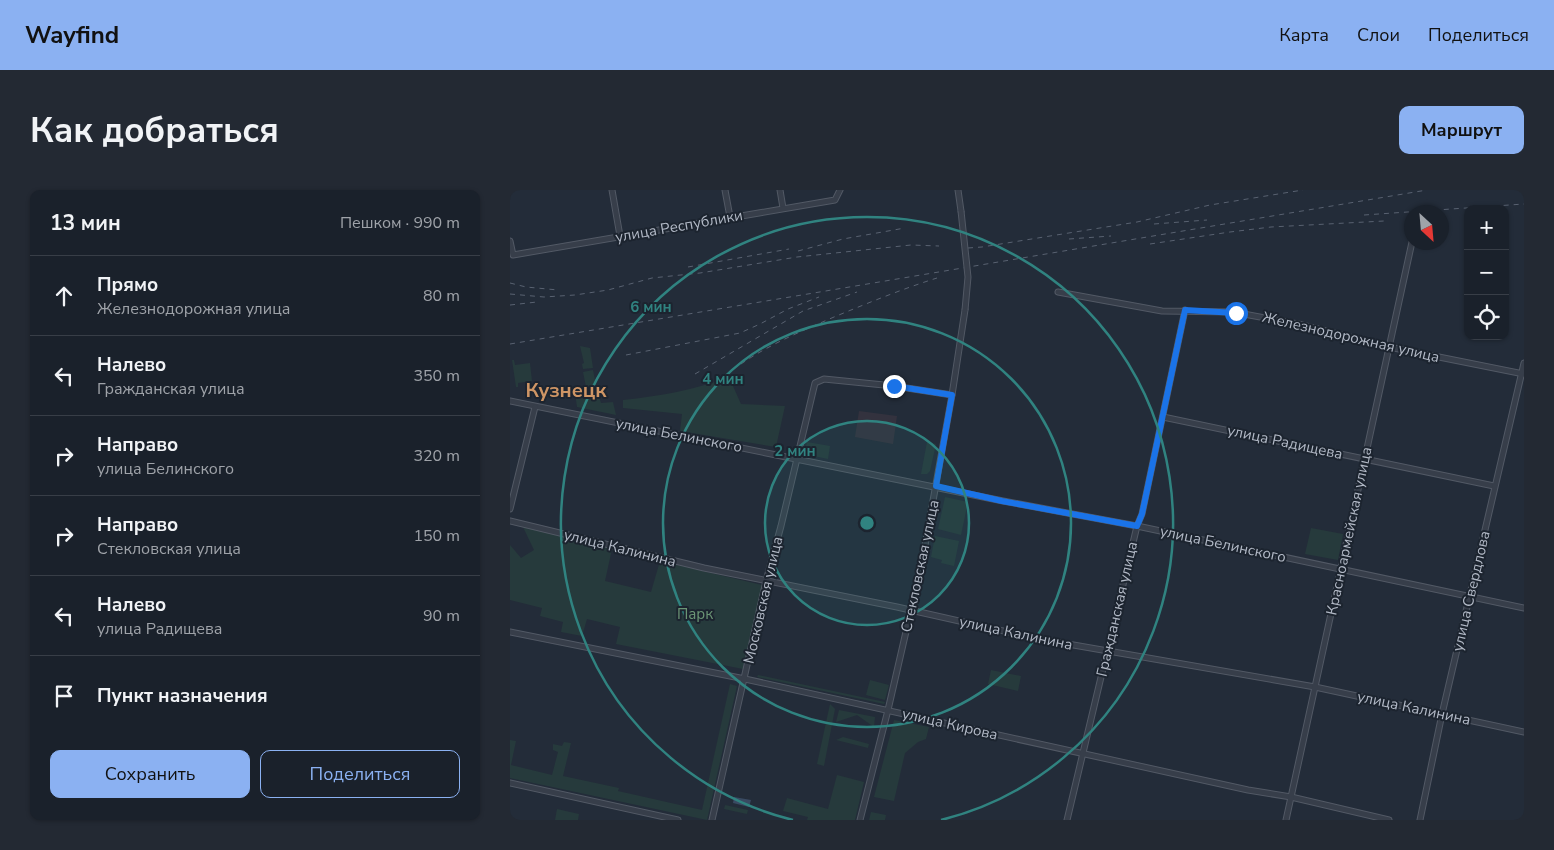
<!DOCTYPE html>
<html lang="ru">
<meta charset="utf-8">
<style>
body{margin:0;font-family:"Nunito Sans",sans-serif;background:#232933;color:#f1f3f6}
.controls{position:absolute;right:15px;top:15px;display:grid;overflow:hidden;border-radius:10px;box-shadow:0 1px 4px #0004}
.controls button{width:45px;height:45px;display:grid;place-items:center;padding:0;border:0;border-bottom:1px solid #383e47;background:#1a212b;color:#f1f3f6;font:25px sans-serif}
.compass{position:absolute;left:894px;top:15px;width:45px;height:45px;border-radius:50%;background:#1a212b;box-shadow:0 1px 4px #0004;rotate:154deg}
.stop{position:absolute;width:15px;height:15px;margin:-11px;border:4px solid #1a73e8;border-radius:50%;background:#fff}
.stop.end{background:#1a73e8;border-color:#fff;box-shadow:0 1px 5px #0008}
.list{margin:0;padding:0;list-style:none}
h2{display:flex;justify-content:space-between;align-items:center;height:65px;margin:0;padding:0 20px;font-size:21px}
h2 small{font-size:16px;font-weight:400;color:#9fa3a9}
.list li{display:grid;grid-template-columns:32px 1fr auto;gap:15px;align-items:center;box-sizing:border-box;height:80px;padding:0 20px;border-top:1px solid #383e47}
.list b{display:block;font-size:19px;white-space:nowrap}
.list p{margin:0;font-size:16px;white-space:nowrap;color:#9fa3a9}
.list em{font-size:16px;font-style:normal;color:#9fa3a9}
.actions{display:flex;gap:10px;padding:15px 20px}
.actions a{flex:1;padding:11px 0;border:1px solid #8bb1f2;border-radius:10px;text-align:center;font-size:18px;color:#8bb1f2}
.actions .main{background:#8bb1f2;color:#111}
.icon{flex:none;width:28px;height:28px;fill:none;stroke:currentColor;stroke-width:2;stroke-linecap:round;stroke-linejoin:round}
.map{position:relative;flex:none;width:1014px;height:630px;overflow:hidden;border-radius:10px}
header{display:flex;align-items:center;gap:30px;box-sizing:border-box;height:70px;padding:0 25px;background:#8bb1f2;color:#111}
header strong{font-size:24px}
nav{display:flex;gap:28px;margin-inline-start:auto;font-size:18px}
.intro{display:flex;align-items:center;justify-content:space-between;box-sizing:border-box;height:120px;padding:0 30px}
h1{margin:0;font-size:35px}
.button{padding:12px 22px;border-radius:10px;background:#8bb1f2;color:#111;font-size:18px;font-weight:700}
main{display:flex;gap:30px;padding:0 30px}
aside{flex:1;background:#1a212b;border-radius:10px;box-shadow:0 1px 4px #0004}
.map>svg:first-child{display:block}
</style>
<header>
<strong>Wayfind</strong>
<nav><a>Карта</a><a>Слои</a><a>Поделиться</a></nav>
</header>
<div class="intro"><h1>Как добраться</h1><a class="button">Маршрут</a></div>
<main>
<aside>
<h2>13 мин<small>Пешком · 990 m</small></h2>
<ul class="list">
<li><svg class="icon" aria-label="ahead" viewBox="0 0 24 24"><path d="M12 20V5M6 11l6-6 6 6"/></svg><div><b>Прямо</b><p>Железнодорожная улица</p></div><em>80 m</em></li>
<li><svg class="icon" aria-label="left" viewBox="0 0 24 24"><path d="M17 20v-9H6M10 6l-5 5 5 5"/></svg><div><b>Налево</b><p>Гражданская улица</p></div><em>350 m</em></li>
<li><svg class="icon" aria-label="right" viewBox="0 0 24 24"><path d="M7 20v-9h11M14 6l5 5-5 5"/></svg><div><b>Направо</b><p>улица Белинского</p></div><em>320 m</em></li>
<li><svg class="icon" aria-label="right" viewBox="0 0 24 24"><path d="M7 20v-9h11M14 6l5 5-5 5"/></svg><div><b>Направо</b><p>Стекловская улица</p></div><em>150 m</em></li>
<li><svg class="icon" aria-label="left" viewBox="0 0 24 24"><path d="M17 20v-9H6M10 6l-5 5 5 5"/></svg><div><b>Налево</b><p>улица Радищева</p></div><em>90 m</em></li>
<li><svg class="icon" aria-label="arrive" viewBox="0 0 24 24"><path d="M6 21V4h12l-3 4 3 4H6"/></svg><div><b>Пункт назначения</b></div></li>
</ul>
<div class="actions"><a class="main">Сохранить</a><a>Поделиться</a></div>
</aside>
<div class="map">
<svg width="1014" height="630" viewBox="0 0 1014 630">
<rect width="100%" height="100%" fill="#232c39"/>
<path fill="#33323e" d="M 349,221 L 387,226 L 383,254 L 345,247 Z"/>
<g fill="#263a3c">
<path d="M 70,156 L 80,158 L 83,178 L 73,179 L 72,174 L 74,173 Z"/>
<path d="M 2,170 L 4,170 L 5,175 L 20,173 L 22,191 L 8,193 L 8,197 L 6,197 Z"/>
<path d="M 83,180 L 86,195 L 76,197 L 73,182 Z"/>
<path d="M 219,187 L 231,214 L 275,216 L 266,257 L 170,241 L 172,224 L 113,218 L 113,210 C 150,206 184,200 219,187 Z"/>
<path d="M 87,200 L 91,213 L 103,212 L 106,225 L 67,217 L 65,203 Z"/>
<path d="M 297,252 L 320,256 L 318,269 L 294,264 Z"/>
<path d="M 417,252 L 426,254 L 420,281 L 417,284 L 411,284 Z"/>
<path d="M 435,307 L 458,312 L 451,345 L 428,339 Z"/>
<path d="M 13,337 L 102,359 L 95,391 L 141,402 L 150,371 L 252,395 L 233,479 L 106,454 L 110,437 L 77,429 L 72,446 L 51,442 L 53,432 L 30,426 L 32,418 L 0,410 L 0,355 L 11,368 L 24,360 Z"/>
<path d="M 801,338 L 833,344 L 828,370 L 795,364 Z"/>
<path d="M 425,346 L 449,351 L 444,376 L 431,373 L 432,370 L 421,367 Z"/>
<path d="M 481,480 L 511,486 L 508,501 L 478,494 Z"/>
<path d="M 248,485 L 375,512 L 374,514 L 247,487 Z"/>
<path d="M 360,490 L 379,495 L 375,510 L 356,505 Z"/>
<path d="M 220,494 L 227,496 L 197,630 L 0,588 L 0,550 L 6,551 L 1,575 L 42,585 L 48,562 L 43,560 L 43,554 L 52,556 L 54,552 L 61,553 L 53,586 L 109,598 L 108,601 L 192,620 Z"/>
<path d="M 320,514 L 325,519 L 314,576 L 307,574 Z"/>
<path d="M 329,520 L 365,527 L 364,537 L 347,525 L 326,532 Z"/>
<path d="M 384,530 L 419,537 L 416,549 L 408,552 L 395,563 L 384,611 L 364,607 Z"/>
<path d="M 333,547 L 359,554 L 358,558 L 326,550 Z"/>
<path d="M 327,585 L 354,592 L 345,630 L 297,630 L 298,627 L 273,621 L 277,608 L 318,619 Z"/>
<path d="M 215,615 L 238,620 L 237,624 L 214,619 Z"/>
<path d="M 47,619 L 69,624 L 68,630 L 45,630 Z"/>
<path d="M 361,622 L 376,625 L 375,630 L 359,630 Z"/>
</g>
<path fill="#394a62" d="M 224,607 L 241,610 L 239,617 L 223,613 Z"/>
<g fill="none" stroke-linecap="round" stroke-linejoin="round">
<g stroke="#525965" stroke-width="7">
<g id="minor">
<path d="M 102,0 L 110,46"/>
<path d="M 215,0 L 220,27"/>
<path d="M 270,0 L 273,18"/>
<path d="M 448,0 L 451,21"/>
<path d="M 0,51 L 3,65 L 325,10 L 330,0"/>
<path d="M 548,102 L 652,121 L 723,122 L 788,134 L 879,157 L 1014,184"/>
<path d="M 0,211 L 493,311 L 627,336 L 1014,418"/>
<path d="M 653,227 L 984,296"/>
<path d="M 0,319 L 25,217"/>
<path d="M 0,331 L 194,378 L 387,417 L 529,449 L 805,497 L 1014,542"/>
<path d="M 0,442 L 235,489 L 738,600 L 781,607 L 879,630"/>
<path d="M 0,593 L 168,630"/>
<path d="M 202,630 L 256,391 L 271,336 L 305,193 L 314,189 L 384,196 L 442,205"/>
<path d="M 350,630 L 378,520 L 412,372 L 442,205 L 455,120"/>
<path d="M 557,630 L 627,336 L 632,324 L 675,120"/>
<path d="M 776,630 L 902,52"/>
<path d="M 910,630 L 932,524 L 1014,173"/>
</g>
</g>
<use href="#minor" stroke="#373e4a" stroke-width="5"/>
<g stroke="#596271" stroke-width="1" stroke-dasharray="5 5" stroke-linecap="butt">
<path d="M 854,25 L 1014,14"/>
<path d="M 644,34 L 697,30"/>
<path d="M 559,49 L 601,46"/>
<path d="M 640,54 L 720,42 L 761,37 L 874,31"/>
<path d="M 458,58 L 472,57 L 627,32 L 700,15 L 793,0"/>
<path d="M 288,61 L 333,49 L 395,38"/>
<path d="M 178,77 L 279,59"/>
<path d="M 0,93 L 16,97 L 48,100"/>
<path d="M 0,104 L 34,107 L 65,105 L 98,100 L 142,88 L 190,83 L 287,67 L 401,55 L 429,56"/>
<path d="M 0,115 L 27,112"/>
<path d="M 0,154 L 917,0"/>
<path d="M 116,165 L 230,143 L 250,134 L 278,119 L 309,107"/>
<path d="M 231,174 C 260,154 292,141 324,127 C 358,113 392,99 427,88"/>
<path d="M 185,184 L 293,121 L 347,102"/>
</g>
<g stroke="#525965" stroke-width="7" stroke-linecap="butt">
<path id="minor-bridge" d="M 451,21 L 458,87 L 455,120"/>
</g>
<use href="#minor-bridge" stroke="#373e4a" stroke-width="5"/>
</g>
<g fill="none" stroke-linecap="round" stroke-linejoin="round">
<path stroke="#1a73e8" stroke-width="6" d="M 384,196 L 442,205 L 426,296 L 492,311 L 627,336 L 632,324 L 635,310 L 675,120 L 726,123"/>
</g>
<circle cx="357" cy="333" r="102" fill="#308380" fill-opacity=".12"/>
<g fill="none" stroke="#308380" stroke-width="2.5">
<circle cx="357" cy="333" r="102"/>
<circle cx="357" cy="333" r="204"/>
<path d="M283 630A306 306 0 1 1 431 630"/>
</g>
<g text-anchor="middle" stroke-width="4" stroke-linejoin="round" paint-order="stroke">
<g font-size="15" fill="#b2b9c6" stroke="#1c242f">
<text transform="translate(169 36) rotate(-10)" y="5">улица Республики</text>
<text transform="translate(841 147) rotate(13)" y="5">Железнодорожная улица</text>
<text transform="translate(169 245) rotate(11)" y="5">улица Белинского</text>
<text transform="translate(775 252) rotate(12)" y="5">улица Радищева</text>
<text transform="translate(839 341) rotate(-78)" y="5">Красноармейская улица</text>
<text transform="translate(713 354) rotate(12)" y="5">улица Белинского</text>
<text transform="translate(110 358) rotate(14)" y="5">улица Калинина</text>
<text transform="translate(410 376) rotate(-78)" y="5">Стекловская улица</text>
<text transform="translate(961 401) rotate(-77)" y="5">улица Свердлова</text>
<text transform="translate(253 410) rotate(-77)" y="5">Московская улица</text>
<text transform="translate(607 419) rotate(-77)" y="5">Гражданская улица</text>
<text transform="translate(506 443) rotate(12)" y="5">улица Калинина</text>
<text transform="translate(904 518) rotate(12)" y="5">улица Калинина</text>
<text transform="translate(440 534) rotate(13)" y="5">улица Кирова</text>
</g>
<g font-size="15" fill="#6b9575" stroke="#1c242f">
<text x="185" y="429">Парк</text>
</g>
<g font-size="20" font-weight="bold" fill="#ce9565" stroke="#1c242f">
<text x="56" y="207">Кузнецк</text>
</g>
</g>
<circle cx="357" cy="333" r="8" fill="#308380" stroke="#1c242f" stroke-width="2.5"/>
<g font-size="15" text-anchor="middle" font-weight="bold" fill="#308380" stroke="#1c242f" stroke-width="4" stroke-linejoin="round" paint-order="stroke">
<text x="141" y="122">6 мин</text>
<text x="213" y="194">4 мин</text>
<text x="285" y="266">2 мин</text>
</g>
</svg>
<div class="controls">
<button>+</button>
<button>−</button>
<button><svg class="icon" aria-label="locate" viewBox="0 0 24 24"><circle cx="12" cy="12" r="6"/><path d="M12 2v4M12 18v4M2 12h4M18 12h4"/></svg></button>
</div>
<svg class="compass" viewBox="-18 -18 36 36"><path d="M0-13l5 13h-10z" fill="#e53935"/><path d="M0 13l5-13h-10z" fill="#9fa3a9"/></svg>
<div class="stop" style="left:726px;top:123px"></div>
<div class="stop end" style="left:384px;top:196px"></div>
</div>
</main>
